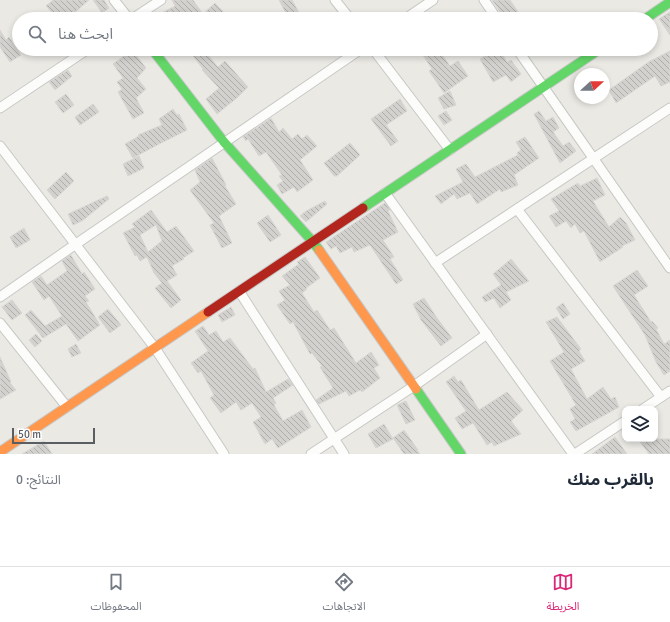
<!DOCTYPE html>
<html lang="ar">
<meta charset="utf-8">
<style>
body{margin:0;font-family:Signika,"Noto Sans Arabic",sans-serif;background:#f2f2f3;color:#1f2937;direction:rtl}
.controls{position:absolute;right:12px;bottom:12px;display:grid;overflow:hidden;border-radius:8px;box-shadow:0 2px 6px #0003}
.controls button{width:36px;height:36px;display:grid;place-items:center;padding:0;border:0;border-bottom:1px solid #e0e1e3;background:#fff;color:#1f2937;font:20px sans-serif}
.compass{position:absolute;left:574px;top:68px;width:36px;height:36px;border-radius:50%;background:#fff;box-shadow:0 2px 6px #0003;rotate:69deg}
.scale{position:absolute;left:12px;bottom:10px;width:83px;box-sizing:border-box;padding-left:4px;border:2px solid #5a5e62;border-top:0;font-size:11px;line-height:14px;white-space:nowrap;color:#5a5e62;-webkit-text-stroke:3px #fff;paint-order:stroke}
.list{margin:0;padding:0;list-style:none}
h2{display:flex;justify-content:space-between;align-items:center;height:52px;margin:0;padding:0 16px;font-size:17px}
h2 small{font-size:13px;font-weight:400;color:#747a83}
.icon{flex:none;width:22px;height:22px;fill:none;stroke:currentColor;stroke-width:2;stroke-linecap:round;stroke-linejoin:round}
.map{position:relative;flex:none;width:670px;height:454px;overflow:hidden;direction:ltr}
.search{position:absolute;background:#fff;box-shadow:0 2px 6px #0003;left:12px;right:12px;top:12px;height:44px;display:flex;align-items:center;gap:10px;box-sizing:border-box;padding:0 14px;border-radius:22px;color:#747a83;font-size:15px}
.sheet{height:112px;background:#fff}
nav{display:flex;justify-content:space-around;align-items:center;box-sizing:border-box;height:56px;border-top:1px solid #e0e1e3;background:#fff;font-size:11px;color:#747a83}
nav a{display:grid;justify-items:center;gap:2px}
nav .on{color:#db2777}
.map>svg:first-child{display:block}
</style>
<div class="map">
<svg width="670" height="454" viewBox="0 0 670 454">
<defs>
<pattern id="building-back-hatch" width="6" height="6" patternUnits="userSpaceOnUse"><rect width="6" height="6" fill="#d2d1ce"/><path d="M-1 5l2 2M0 0l6 6M5-1l2 2" fill="none" stroke="#adadab"/></pattern>
</defs>
<rect width="100%" height="100%" fill="#eae9e4"/>
<g fill="url(#building-back-hatch)" stroke="#d9d7d4" fill-rule="evenodd">
<path d="M 53,0 L 89,0 L 73,14 L 77,19 L 58,19 L 46,6 Z"/>
<path d="M 93,0 L 104,0 L 109,8 L 102,13 Z"/>
<path d="M 172,0 L 193,0 L 203,14 L 215,3 L 230,19 L 150,19 L 175,6 Z"/>
<path d="M 279,0 L 292,0 L 301,16 L 295,19 L 289,19 Z"/>
<path d="M 492,0 L 510,0 L 523,19 L 505,19 Z"/>
<path d="M 670,12 L 670,35 L 659,19 Z"/>
<path d="M 0,30 L 6,40 L 9,37 L 21,55 L 10,62 L 0,47 Z"/>
<path d="M 188,49 L 203,49 L 218,67 L 225,61 L 248,87 L 238,97 L 217,114 L 206,99 L 219,88 L 202,70 L 203,69 Z"/>
<path d="M 419,49 L 438,49 L 450,66 L 458,61 L 468,76 L 444,93 L 429,71 L 432,69 Z"/>
<path d="M 497,49 L 499,49 L 507,62 L 511,60 L 521,74 L 511,82 L 506,75 L 493,82 L 480,59 Z"/>
<path d="M 132,50 L 146,68 L 137,78 L 146,89 L 136,98 L 144,113 L 133,119 L 118,92 L 122,89 L 117,82 L 123,78 L 113,64 Z"/>
<path d="M 670,51 L 670,82 L 661,86 L 655,76 L 616,103 L 609,90 L 650,61 Z"/>
<path d="M 68,70 L 72,76 L 55,90 L 49,82 Z"/>
<path d="M 450,91 L 456,105 L 444,109 L 438,98 Z"/>
<path d="M 66,94 L 74,105 L 63,113 L 55,102 Z"/>
<path d="M 400,99 L 407,111 L 386,125 L 398,141 L 391,146 L 371,119 Z"/>
<path d="M 93,104 L 99,112 L 80,125 L 75,117 Z"/>
<path d="M 173,109 L 177,115 L 179,114 L 187,130 L 159,144 L 133,158 L 125,144 L 139,136 L 138,135 L 162,125 L 159,119 Z"/>
<path d="M 446,111 L 452,120 L 444,125 L 438,116 Z"/>
<path d="M 539,111 L 546,121 L 553,117 L 559,128 L 553,132 L 563,146 L 569,142 L 576,151 L 560,163 L 534,114 Z"/>
<path d="M 271,118 L 279,132 L 283,128 L 292,139 L 298,134 L 302,139 L 307,135 L 317,146 L 300,160 L 313,180 L 297,192 L 294,187 L 282,194 L 277,185 L 283,181 L 279,176 L 282,175 L 266,152 L 259,156 L 248,139 L 246,141 L 243,137 Z"/>
<path d="M 525,137 L 539,158 L 514,175 L 518,185 L 501,192 L 500,189 L 477,204 L 470,193 L 457,199 L 454,194 L 441,204 L 435,196 L 463,182 L 456,169 L 466,164 L 475,177 L 518,155 L 517,153 L 521,150 L 516,142 Z"/>
<path d="M 350,143 L 360,155 L 337,176 L 334,176 L 324,163 Z"/>
<path d="M 139,156 L 144,168 L 128,176 L 123,164 Z"/>
<path d="M 212,158 L 226,185 L 225,186 L 236,204 L 219,216 L 232,243 L 222,248 L 210,225 L 214,223 L 190,190 L 200,182 L 195,170 Z"/>
<path d="M 66,172 L 74,181 L 55,199 L 47,190 Z"/>
<path d="M 597,178 L 605,195 L 593,201 L 609,227 L 620,217 L 626,223 L 635,240 L 622,246 L 623,247 L 600,262 L 584,231 L 580,233 L 575,224 L 571,228 L 566,221 L 556,227 L 549,216 L 559,211 L 551,199 L 578,183 L 580,186 Z"/>
<path d="M 107,196 L 109,199 L 82,221 L 73,225 L 68,214 Z"/>
<path d="M 325,201 L 327,204 L 306,222 L 300,216 L 306,211 Z"/>
<path d="M 385,203 L 390,210 L 388,211 L 398,232 L 383,240 L 394,257 L 390,259 L 403,280 L 396,284 L 370,245 L 354,252 L 352,247 L 340,253 L 336,246 L 331,249 L 326,242 Z"/>
<path d="M 151,210 L 167,232 L 176,226 L 194,251 L 183,258 L 184,259 L 172,266 L 177,275 L 167,281 L 181,300 L 171,308 L 155,288 L 162,283 L 154,273 L 147,257 L 140,261 L 137,255 L 135,256 L 123,233 L 135,227 L 132,224 ZM 156,225 L 162,241 L 148,252 L 140,235 Z"/>
<path d="M 268,215 L 281,235 L 270,242 L 257,223 Z"/>
<path d="M 24,228 L 30,240 L 16,248 L 10,237 Z"/>
<path d="M 71,255 L 82,274 L 84,272 L 95,289 L 85,296 L 89,301 L 86,302 L 100,325 L 78,341 L 66,324 L 43,338 L 25,315 L 31,310 L 45,326 L 62,316 L 49,296 L 44,300 L 32,282 L 41,276 L 47,285 L 67,271 L 62,261 Z"/>
<path d="M 305,257 L 320,278 L 306,288 L 307,289 L 302,293 L 314,312 L 317,310 L 330,330 L 334,328 L 356,363 L 371,352 L 379,365 L 374,368 L 380,378 L 362,392 L 360,390 L 349,396 L 346,391 L 319,404 L 316,400 L 333,388 L 320,367 L 322,366 L 312,353 L 310,354 L 293,322 L 290,324 L 277,305 L 285,300 L 279,291 L 290,285 L 282,276 L 299,264 L 297,262 Z"/>
<path d="M 511,259 L 529,281 L 506,292 L 511,300 L 500,308 L 494,298 L 485,302 L 482,297 L 501,285 L 493,274 Z"/>
<path d="M 637,270 L 648,286 L 634,295 L 651,322 L 652,321 L 658,328 L 656,329 L 664,344 L 670,340 L 670,371 L 664,375 L 656,362 L 645,335 L 613,286 Z"/>
<path d="M 424,298 L 437,318 L 452,338 L 441,346 L 421,320 L 413,304 Z"/>
<path d="M 12,300 L 22,313 L 12,320 L 2,307 Z"/>
<path d="M 563,303 L 570,314 L 563,319 L 556,308 Z"/>
<path d="M 231,307 L 235,315 L 222,322 L 218,315 Z"/>
<path d="M 108,309 L 121,325 L 110,333 L 98,317 Z"/>
<path d="M 557,317 L 581,349 L 579,351 L 585,361 L 571,369 L 587,399 L 603,387 L 611,399 L 615,397 L 619,407 L 576,431 L 570,422 L 575,419 L 570,409 L 576,405 L 550,361 L 564,352 L 546,322 Z"/>
<path d="M 203,326 L 209,335 L 216,331 L 223,342 L 230,338 L 253,369 L 255,368 L 266,392 L 288,379 L 293,385 L 273,398 L 276,403 L 274,405 L 283,421 L 302,410 L 311,427 L 278,448 L 272,439 L 265,444 L 253,422 L 261,417 L 252,403 L 241,410 L 236,402 L 221,413 L 210,398 L 214,395 L 201,371 L 198,373 L 191,363 L 208,351 L 195,331 Z"/>
<path d="M 36,334 L 42,341 L 35,347 L 29,340 Z"/>
<path d="M 76,344 L 81,353 L 72,357 L 68,349 Z"/>
<path d="M 0,357 L 11,382 L 10,383 L 16,390 L 0,399 Z"/>
<path d="M 454,376 L 458,382 L 461,380 L 479,410 L 507,392 L 523,410 L 511,421 L 521,434 L 494,446 L 492,442 L 487,445 L 473,423 L 462,429 L 455,418 L 466,411 L 446,382 Z"/>
<path d="M 406,401 L 415,420 L 406,424 L 397,405 Z"/>
<path d="M 384,424 L 393,439 L 376,448 L 368,434 Z"/>
<path d="M 404,430 L 418,450 L 417,450 L 420,454 L 404,454 L 393,438 Z"/>
<path d="M 615,437 L 627,454 L 592,454 Z"/>
<path d="M 638,439 L 670,439 L 670,454 L 649,454 Z"/>
<path d="M 44,441 L 52,454 L 22,454 Z"/>
</g>
<g fill="none" stroke-linecap="round" stroke-linejoin="round">
<g stroke="#c7c7c6" stroke-width="11">
<g id="street">
<path d="M 114,0 L 129,19"/>
<path d="M 335,0 L 350,19"/>
<path d="M 484,0 L 497,19"/>
<path d="M 132,19 L 161,0"/>
<path d="M 405,19 L 433,0"/>
<path d="M 373,49 L 450,150"/>
<path d="M 517,49 L 670,268"/>
<path d="M 0,108 L 88,49"/>
<path d="M 0,146 L 155,348 L 224,454"/>
<path d="M 385,193 L 573,454"/>
<path d="M 517,209 L 661,397"/>
<path d="M 435,263 L 670,108"/>
<path d="M 239,291 L 344,454"/>
<path d="M 0,297 L 76,244 L 361,49"/>
<path d="M 0,323 L 67,407"/>
<path d="M 643,409 L 670,391"/>
<path d="M 311,454 L 414,386 L 487,334"/>
<path d="M 575,454 L 625,421"/>
</g>
</g>
<g stroke="#c6c7c6" stroke-width="11">
<g id="fast">
<path d="M 645,19 L 670,2"/>
<path d="M 152,49 L 224,142 L 313,242 L 319,250"/>
<path d="M 363,208 L 600,49"/>
<path d="M 416,389 L 461,454"/>
</g>
</g>
<g stroke="#c6c7c6" stroke-width="11">
<g id="slow">
<path d="M 319,250 L 416,389"/>
<path d="M 0,452 L 208,312"/>
</g>
</g>
<g stroke="#c6c7c6" stroke-width="11">
<path id="jam" d="M 208,312 L 363,208"/>
</g>
<use href="#street" stroke="#fcfcfb" stroke-width="9"/>
<use href="#fast" stroke="#63d668" stroke-width="9"/>
<use href="#slow" stroke="#ff974d" stroke-width="9"/>
<use href="#jam" stroke="#b3261e" stroke-width="9"/>
</g>
</svg>
<div class="controls">
<button><svg class="icon" aria-label="layers" viewBox="0 0 24 24"><path d="M12 4l9 5-9 5-9-5zM3 14l9 5 9-5"/></svg></button>
</div>
<svg class="compass" viewBox="-18 -18 36 36"><path d="M0-13l5 13h-10z" fill="#e53935"/><path d="M0 13l5-13h-10z" fill="#747a83"/></svg>
<div class="scale">50 m</div>
<div class="search"><svg class="icon" aria-label="search" viewBox="0 0 24 24"><circle cx="10" cy="10" r="6"/><path d="M15 15l6 6"/></svg>ابحث هنا</div>
</div>
<section class="sheet">
<h2>بالقرب منك<small>النتائج: 0</small></h2>
<ul class="list">
</ul>
</section>
<nav>
<a class="on"><svg class="icon" aria-label="map" viewBox="0 0 24 24"><path d="M3 6l6-2 6 2 6-2v14l-6 2-6-2-6 2zM9 4v14M15 6v14"/></svg>الخريطة</a>
<a><svg class="icon" aria-label="directions" viewBox="0 0 24 24"><path d="M12 3l9 9-9 9-9-9zM9 14v-3h6M13 9l2 2-2 2"/></svg>الاتجاهات</a>
<a><svg class="icon" aria-label="saved" viewBox="0 0 24 24"><path d="M7 4h10v16l-5-4-5 4z"/></svg>المحفوظات</a>
</nav>
